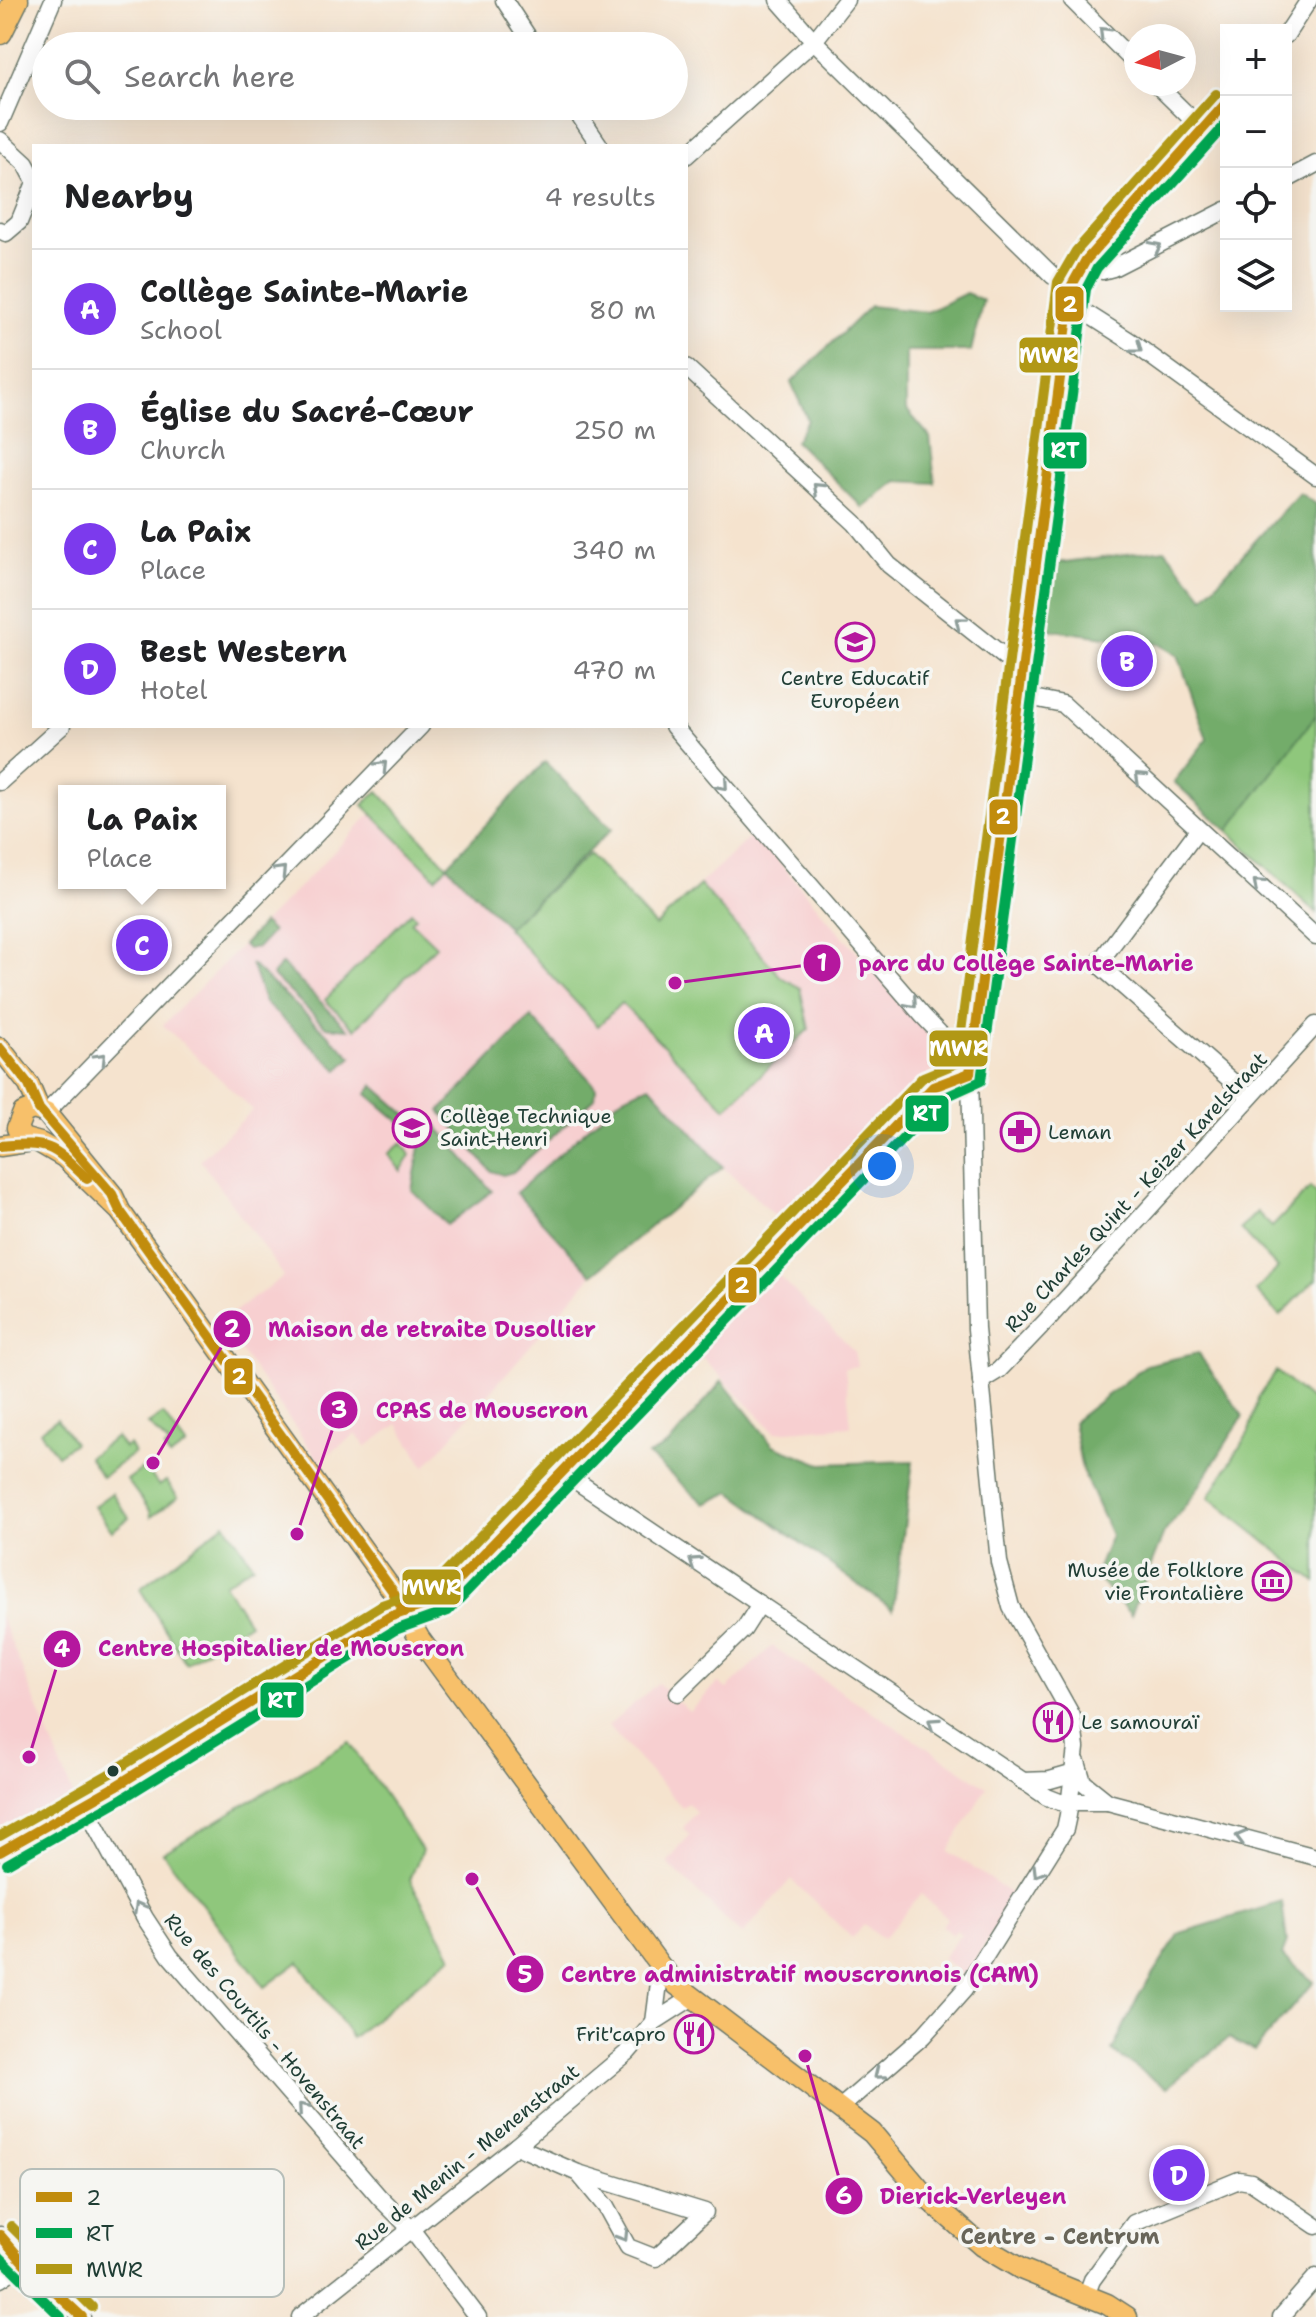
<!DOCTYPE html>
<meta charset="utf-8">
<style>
body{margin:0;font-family:"Shantell Sans",sans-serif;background:#f2f2f2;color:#202124}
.controls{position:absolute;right:24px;top:24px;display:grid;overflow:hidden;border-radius:0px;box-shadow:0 8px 32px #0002}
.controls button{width:72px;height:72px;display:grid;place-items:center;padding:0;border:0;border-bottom:2px solid #e0e0e0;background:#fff;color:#202124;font:40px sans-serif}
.compass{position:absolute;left:1124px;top:24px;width:72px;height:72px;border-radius:50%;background:#fff;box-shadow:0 8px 32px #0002;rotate:264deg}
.you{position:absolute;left:882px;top:1166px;width:28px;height:28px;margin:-20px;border:6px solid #fff;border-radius:50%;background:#1a73e8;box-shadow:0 0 0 12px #1a73e833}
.badge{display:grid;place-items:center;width:52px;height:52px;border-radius:50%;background:#7c3aed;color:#fff;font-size:26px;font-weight:700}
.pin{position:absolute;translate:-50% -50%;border:4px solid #fff;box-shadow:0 2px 8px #0006}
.popup{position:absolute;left:58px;top:785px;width:168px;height:104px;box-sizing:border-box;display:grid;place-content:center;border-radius:0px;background:#fff;filter:drop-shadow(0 2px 6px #0005);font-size:26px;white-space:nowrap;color:#757577}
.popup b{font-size:30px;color:#202124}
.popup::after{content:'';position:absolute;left:50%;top:100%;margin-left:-16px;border:16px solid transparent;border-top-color:#fff}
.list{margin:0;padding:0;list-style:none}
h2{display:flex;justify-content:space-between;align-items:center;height:104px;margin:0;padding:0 32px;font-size:34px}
h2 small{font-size:26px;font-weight:400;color:#757577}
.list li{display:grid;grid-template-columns:52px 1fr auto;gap:24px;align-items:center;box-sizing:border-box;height:120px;padding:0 32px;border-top:2px solid #e0e0e0}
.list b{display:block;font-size:30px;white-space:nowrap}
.list p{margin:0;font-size:26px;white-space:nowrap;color:#757577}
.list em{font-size:26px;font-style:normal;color:#757577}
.icon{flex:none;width:44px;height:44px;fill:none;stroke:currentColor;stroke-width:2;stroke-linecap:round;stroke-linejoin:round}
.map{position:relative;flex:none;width:1316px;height:2317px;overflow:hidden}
.search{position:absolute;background:#fff;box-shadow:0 8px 32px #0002;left:32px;top:32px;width:656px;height:88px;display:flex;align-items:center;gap:20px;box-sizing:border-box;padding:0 28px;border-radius:44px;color:#757577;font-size:30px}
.panel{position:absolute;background:#fff;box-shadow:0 8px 32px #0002;left:32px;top:144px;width:656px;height:584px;border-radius:0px}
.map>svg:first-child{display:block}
</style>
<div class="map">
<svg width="1316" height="2317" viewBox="0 0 1316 2317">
<rect width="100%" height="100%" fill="#f6f6f2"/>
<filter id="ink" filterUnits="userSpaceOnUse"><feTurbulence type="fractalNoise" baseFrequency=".0125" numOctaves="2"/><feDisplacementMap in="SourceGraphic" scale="16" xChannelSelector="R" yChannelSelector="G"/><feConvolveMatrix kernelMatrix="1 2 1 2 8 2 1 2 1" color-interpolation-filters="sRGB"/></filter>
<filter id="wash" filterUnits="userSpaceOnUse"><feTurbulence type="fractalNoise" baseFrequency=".006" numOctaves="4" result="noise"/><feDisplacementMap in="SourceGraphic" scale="32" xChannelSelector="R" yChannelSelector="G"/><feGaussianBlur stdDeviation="1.8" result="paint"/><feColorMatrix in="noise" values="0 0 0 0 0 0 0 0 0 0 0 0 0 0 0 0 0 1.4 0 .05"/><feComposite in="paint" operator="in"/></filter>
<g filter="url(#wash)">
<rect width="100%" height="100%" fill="#f5e3ce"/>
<g fill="#f7cfd0">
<path d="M 372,813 L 436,878 L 447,866 L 507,928 L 589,854 L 655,926 L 754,833 L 944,1054 L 944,1059 L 785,1225 L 723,1167 L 651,1086 L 621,1098 L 517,1193 L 592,1275 L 425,1467 L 398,1424 L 366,1447 L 356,1434 L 319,1461 L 220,1322 L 284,1276 L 200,1160 L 253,1110 L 163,1025 Z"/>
<path d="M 773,1270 L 854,1351 L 857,1366 L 845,1368 L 851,1426 L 775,1432 L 695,1350 Z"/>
<path d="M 0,1615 L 76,1802 L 0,1845 Z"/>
<path d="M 772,1646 L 987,1787 L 948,1851 L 1016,1897 L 964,1976 L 942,1958 L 961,1934 L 956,1930 L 952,1935 L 942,1926 L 947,1918 L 921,1894 L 883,1939 L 864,1925 L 852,1938 L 791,1879 L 742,1935 L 667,1863 L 690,1835 L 683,1828 L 696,1812 L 688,1803 L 682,1807 L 608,1726 L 658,1683 L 689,1712 L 718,1683 L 727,1689 Z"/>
</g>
<g fill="#8fc77b" stroke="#578258" stroke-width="2">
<path d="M 1316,705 L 1316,913 L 1215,819 Z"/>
<path d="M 378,791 L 447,866 L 436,878 L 363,805 Z"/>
<path d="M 589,854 L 655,926 L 700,885 L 781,977 L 800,988 L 809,1029 L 726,1108 L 621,1003 L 598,1026 L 507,928 Z"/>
<path d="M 411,912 L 416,917 L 411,922 L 436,946 L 355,1029 L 325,1000 Z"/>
<path d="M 402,1143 L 410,1155 L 401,1171 L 388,1154 Z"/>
<path d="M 1310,1188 L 1316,1194 L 1316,1279 L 1280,1316 L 1256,1291 L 1278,1268 L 1240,1229 L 1257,1212 L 1272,1227 Z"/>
<path d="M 1276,1371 L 1316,1405 L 1316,1582 L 1209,1497 L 1249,1432 L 1258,1398 Z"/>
<path d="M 163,1414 L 186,1445 L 170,1457 L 164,1449 L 169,1445 L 148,1424 Z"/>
<path d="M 57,1419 L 74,1443 L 57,1455 L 40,1431 Z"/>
<path d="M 116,1437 L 124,1448 L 129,1445 L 134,1453 L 102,1477 L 88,1457 Z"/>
<path d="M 145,1467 L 159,1486 L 166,1481 L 178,1497 L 151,1517 L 150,1511 L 127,1480 Z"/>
<path d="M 112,1493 L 129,1518 L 112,1531 L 94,1506 Z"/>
<path d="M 225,1523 L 253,1565 L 224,1584 L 249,1623 L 186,1663 L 140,1589 Z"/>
<path d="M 349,1742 L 422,1850 L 410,1880 L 452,1956 L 352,2038 L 299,1962 L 265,1987 L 163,1853 Z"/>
</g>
<g fill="#73ac6b" stroke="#497450" stroke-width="2">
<path d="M 966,293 L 983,300 L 971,351 L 906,351 L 906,409 L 930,437 L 935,483 L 897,481 L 863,508 L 795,441 L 808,420 L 791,383 L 870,306 L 927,312 Z"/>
<path d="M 1299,493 L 1316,504 L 1316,715 L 1228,831 L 1174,782 L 1207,739 L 1178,655 L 1159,644 L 1037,628 L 1050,564 L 1165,549 L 1204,597 Z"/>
<path d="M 545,762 L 612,829 L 508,927 L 447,866 Z"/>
<path d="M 263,923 L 272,932 L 258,947 L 247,949 L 243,945 Z"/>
<path d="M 251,964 L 352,1057 L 338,1070 L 265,1003 Z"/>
<path d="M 282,964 L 348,1029 L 326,1027 L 272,975 Z"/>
<path d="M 531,1017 L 590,1080 L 596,1088 L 595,1098 L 513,1172 L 503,1175 L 491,1171 L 440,1111 Z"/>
<path d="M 373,1085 L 407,1115 L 407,1128 L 367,1094 Z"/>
<path d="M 650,1085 L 723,1167 L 592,1275 L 516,1193 L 621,1098 Z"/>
<path d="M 435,1124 L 492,1191 L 447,1225 L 412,1190 L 422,1136 Z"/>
<path d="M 1198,1353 L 1243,1416 L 1193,1496 L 1164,1533 L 1131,1615 L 1095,1576 L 1111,1535 L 1082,1470 L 1073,1422 L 1146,1365 Z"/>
<path d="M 722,1381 L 773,1445 L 821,1464 L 913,1461 L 893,1610 L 731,1492 L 705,1504 L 648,1455 L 668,1445 Z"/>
<path d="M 1282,1902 L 1287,1942 L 1282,1955 L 1314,1982 L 1254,2051 L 1229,2038 L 1166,2088 L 1112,2051 L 1138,1997 L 1180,1933 Z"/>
</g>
</g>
<g filter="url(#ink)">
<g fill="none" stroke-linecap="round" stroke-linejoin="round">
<g stroke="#6a776a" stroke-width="19">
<g id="minor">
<path d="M 504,0 L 534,46"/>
<path d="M 778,0 L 814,41 L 1053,276 L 1072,285"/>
<path d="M 1072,0 L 1136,64"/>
<path d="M 1286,35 L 1309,0"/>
<path d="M 1156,84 L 1203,130"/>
<path d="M 573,106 L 600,146"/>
<path d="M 0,123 L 53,0"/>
<path d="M 0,140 L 26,164 L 34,179"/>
<path d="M 686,156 L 814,41 L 846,0"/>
<path d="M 1286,180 L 1316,164"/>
<path d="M 0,230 L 6,233 L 19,222 L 34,185"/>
<path d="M 1086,260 L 1102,271 L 1113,268 L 1226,210"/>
<path d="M 1070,311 L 1086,313 L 1130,341 L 1316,476"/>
<path d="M 686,367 L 855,523 L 889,565 L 1021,670"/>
<path d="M 1018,695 L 1063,704 L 1316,937"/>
<path d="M 673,726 L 923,1016 L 945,1039 L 972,1046"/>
<path d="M 0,782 L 62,726"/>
<path d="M 1198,830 L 1098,964 L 1250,1097"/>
<path d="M 46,1113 L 421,726"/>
<path d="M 981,1381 L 999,1370 L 1047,1320 L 1316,1025"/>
<path d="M 563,1472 L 1047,1797 L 1060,1802 L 1108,1802"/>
<path d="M 678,1693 L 744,1629 L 760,1604"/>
<path d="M 1077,1762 L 1083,1782 L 1108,1802 L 1316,1857"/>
<path d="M 1022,1781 L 1050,1780 L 1071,1774"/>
<path d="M 84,1804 L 145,1918 L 170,1956 L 380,2198 L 411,2229 L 478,2317"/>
<path d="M 0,1852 L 116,1786 L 389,1617 L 439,1600 L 741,1284 L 803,1226 L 933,1087 L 970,1073"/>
<path d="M 654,2022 L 661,1967"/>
<path d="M 840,2108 L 923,2036 L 964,1990 L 1065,1829 L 1068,1815 L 1076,1748 L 1072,1716 L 1011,1607 L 999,1562 L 976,1329 L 970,1073 L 1072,285 L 1086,260 L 1226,103"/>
<path d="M 516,2146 L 578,2173 L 705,2212 L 656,2258 L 628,2247 L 606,2207 L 578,2173"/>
<path d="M 0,2235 L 24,2263 L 82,2317"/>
<path d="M 0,2279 L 24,2263"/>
<path d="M 1086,2296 L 1092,2280 L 1134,2223 L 1239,2180 L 1251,2182 L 1316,2226"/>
<path d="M 300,2317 L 516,2146 L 628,2052 L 654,2022 L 693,1997"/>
<path d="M 1281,2317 L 1316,2277"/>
</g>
</g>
<g stroke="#6a776a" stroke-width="23">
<g id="major">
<path d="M 0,1048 L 29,1085 L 39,1109"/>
<path d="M 0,1146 L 27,1142"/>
<path d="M 120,1211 L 64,1157 L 40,1143 L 22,1138 L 17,1128 L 23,1113 L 33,1109 L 46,1113 L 112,1194 L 120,1211 L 392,1590 L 419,1638 L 661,1967 L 677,1985 L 872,2133 L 927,2198 L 982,2246 L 1021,2269 L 1107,2304 L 1127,2317"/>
</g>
</g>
<g stroke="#6a776a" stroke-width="27">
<path id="highway" d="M 0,32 L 16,0"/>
</g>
<use href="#minor" stroke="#fff" stroke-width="16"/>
<use href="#major" stroke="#f7c06b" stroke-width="20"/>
<use href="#highway" stroke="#f7c06b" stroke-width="24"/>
<g stroke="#f6f6f2" stroke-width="16">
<g id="bus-1">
<path d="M 0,1048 L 29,1085 L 39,1109 L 112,1194 L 120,1211 L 392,1590 L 404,1612"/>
<path d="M 970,1073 L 1072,285 L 1086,260 L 1226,103"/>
<path d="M 0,1146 C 50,1142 51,1144 87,1179"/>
<path d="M 0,1852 L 116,1786 L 389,1617 L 439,1600 L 933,1087 L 970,1073"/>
<path d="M 0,2235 L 24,2263 L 82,2317"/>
</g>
</g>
<g stroke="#f6f6f2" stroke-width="16">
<g id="bus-2">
<path d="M 7,1864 L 123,1798 L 395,1630 L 448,1611 L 941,1099 L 981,1081 L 1086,289 L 1097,268 L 1226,124"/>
<path d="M 0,2257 L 61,2317"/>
</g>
</g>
<g stroke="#f6f6f2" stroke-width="16">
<g id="bus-3">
<path d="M 0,1836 L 109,1774 L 382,1605 L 431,1588 L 923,1077 L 957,1063 L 1058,282 L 1076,251 L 1216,94"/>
<path d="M 11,2226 L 92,2307"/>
</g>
</g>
<use href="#bus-1" stroke="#c18c0d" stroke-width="10"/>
<use href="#bus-2" stroke="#00a651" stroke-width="10"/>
<use href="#bus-3" stroke="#b19815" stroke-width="10"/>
</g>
<defs><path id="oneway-chevron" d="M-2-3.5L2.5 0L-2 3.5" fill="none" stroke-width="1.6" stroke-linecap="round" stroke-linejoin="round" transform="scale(2)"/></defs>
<g stroke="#8f9e9a">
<use href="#oneway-chevron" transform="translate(1104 32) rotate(-135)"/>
<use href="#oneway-chevron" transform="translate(1156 247) rotate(-27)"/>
<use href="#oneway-chevron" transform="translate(1137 348) rotate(37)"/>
<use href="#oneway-chevron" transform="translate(818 488) rotate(-137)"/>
<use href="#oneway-chevron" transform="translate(960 622) rotate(-141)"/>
<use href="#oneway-chevron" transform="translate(382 766) rotate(-46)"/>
<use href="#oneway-chevron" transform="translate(1140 777) rotate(-137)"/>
<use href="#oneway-chevron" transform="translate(723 785) rotate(49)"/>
<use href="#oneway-chevron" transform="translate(281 871) rotate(-46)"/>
<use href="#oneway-chevron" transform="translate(1258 884) rotate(-138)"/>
<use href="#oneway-chevron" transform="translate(912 1003) rotate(49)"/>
<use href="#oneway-chevron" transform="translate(101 1058) rotate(-46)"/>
<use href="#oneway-chevron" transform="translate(694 1562) rotate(-146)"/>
<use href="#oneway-chevron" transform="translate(933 1723) rotate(-146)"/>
<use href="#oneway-chevron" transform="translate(1241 1837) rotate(-165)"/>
<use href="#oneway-chevron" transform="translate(1038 1872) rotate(121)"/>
<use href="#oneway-chevron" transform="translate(139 1907) rotate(-119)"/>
<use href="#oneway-chevron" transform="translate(879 2074) rotate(141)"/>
<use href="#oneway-chevron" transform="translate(303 2108) rotate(-131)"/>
<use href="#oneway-chevron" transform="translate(623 2236) rotate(58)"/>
</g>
</g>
<defs>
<g id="school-ring" transform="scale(2)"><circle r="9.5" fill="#f6f6f2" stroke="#b5179e" stroke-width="1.5"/><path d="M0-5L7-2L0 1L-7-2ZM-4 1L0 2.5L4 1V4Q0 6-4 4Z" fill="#b5179e"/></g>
<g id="pharmacy-ring" transform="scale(2)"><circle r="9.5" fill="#f6f6f2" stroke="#b5179e" stroke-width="1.5"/><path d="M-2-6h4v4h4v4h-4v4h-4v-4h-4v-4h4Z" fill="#b5179e"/></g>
<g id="museum-ring" transform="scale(2)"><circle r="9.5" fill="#f6f6f2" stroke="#b5179e" stroke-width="1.5"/><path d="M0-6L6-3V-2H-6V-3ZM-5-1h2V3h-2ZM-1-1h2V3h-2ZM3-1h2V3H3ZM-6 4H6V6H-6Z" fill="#b5179e"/></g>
<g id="restaurant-ring" transform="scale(2)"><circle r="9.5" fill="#f6f6f2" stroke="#b5179e" stroke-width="1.5"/><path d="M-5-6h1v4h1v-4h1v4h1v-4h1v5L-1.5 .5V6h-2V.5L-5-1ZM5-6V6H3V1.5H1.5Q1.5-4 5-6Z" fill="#b5179e"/></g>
</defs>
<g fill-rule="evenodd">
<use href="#school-ring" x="855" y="642"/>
<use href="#school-ring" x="412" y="1128"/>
<use href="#pharmacy-ring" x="1020" y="1132"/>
<use href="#museum-ring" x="1272" y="1581"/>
<use href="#restaurant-ring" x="1053" y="1722"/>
<use href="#restaurant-ring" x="694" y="2034"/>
</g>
<circle fill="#1f3d34" stroke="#f6f6f2" stroke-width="3" cx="113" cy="1771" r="7"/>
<g text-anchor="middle" stroke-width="7" stroke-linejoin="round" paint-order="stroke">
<g font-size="20" fill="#1f3d34" stroke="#f6f6f2" text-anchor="start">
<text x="855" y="685" text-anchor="middle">Centre Educatif<tspan x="855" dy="23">Européen</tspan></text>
<text x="440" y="1123">Collège Technique<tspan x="440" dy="23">Saint-Henri</tspan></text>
<text x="1048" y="1139">Leman</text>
<text x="1244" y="1577" text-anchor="end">Musée de Folklore<tspan x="1244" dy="23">vie Frontalière</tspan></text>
<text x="1081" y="1729">Le samouraï</text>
<text x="666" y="2041" text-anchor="end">Frit'capro</text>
</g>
<g font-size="20" fill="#1f3d34" stroke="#f6f6f2">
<text transform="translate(1136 1192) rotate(-47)" y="7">Rue Charles Quint - Keizer Karelstraat</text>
<text transform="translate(265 2031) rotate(50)" y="7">Rue des Courtils - Hovenstraat</text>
<text transform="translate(467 2157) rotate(-39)" y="7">Rue de Menin - Menenstraat</text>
</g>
<g font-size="22" font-weight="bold" fill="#686559" stroke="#f6f6f2">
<text x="1060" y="2244">Centre - Centrum</text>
</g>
</g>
<rect x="20" y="2169" width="264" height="128" rx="12" fill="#f6f6f2" stroke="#b6beb9" stroke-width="2"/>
<rect x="36" y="2192" width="36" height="10" fill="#c18c0d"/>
<rect x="36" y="2228" width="36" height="10" fill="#00a651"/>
<rect x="36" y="2264" width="36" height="10" fill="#b19815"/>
<g font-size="22" fill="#1f3d34">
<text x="86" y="2205">2</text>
<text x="86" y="2241">RT</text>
<text x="86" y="2277">MWR</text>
</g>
<path fill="none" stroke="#b5179e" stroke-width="3" d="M675 983L822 963M153 1463L232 1329M297 1534L339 1410M29 1757L62 1649M472 1879L525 1974M805 2056L844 2196"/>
<g fill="#b5179e" stroke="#f6f6f2" stroke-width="3">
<circle cx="675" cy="983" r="8"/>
<circle cx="153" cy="1463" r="8"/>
<circle cx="297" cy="1534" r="8"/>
<circle cx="29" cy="1757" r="8"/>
<circle cx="472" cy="1879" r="8"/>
<circle cx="805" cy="2056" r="8"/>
<circle cx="822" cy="963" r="20"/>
<circle cx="232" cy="1329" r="20"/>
<circle cx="339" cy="1410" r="20"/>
<circle cx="62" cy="1649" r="20"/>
<circle cx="525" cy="1974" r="20"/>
<circle cx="844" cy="2196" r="20"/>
</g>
<g font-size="24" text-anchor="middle" font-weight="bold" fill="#fff">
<text x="822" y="971">1</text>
<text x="232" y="1337">2</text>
<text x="339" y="1418">3</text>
<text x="62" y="1657">4</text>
<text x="525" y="1983">5</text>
<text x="844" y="2204">6</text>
</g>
<g font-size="22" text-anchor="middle" font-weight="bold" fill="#b5179e" stroke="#f6f6f2" stroke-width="7" stroke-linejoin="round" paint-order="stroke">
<text x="1026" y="971">parc du Collège Sainte-Marie</text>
<text x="432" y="1337">Maison de retraite Dusollier</text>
<text x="482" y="1418">CPAS de Mouscron</text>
<text x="281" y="1656">Centre Hospitalier de Mouscron</text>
<text x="800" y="1982">Centre administratif mouscronnois (CAM)</text>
<text x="973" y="2204">Dierick-Verleyen</text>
</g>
<g stroke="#f6f6f2" stroke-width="3">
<rect x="1054" y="285" width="31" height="38" rx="8" fill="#c18c0d"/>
<rect x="1018" y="336" width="61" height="38" rx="8" fill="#b19815"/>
<rect x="1042" y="431" width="46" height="39" rx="8" fill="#00a651"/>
<rect x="988" y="798" width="31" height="38" rx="8" fill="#c18c0d"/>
<rect x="928" y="1029" width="61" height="39" rx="8" fill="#b19815"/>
<rect x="904" y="1094" width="46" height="39" rx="8" fill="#00a651"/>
<rect x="727" y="1266" width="31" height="38" rx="8" fill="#c18c0d"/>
<rect x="223" y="1357" width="31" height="39" rx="8" fill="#c18c0d"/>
<rect x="401" y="1568" width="61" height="38" rx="8" fill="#b19815"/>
<rect x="259" y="1681" width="46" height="38" rx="8" fill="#00a651"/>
</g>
<g font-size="22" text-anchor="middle" font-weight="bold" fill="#fff">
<text x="1070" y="312">2</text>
<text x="1049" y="363">MWR</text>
<text x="1065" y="458">RT</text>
<text x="1003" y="824">2</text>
<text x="959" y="1056">MWR</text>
<text x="927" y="1121">RT</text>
<text x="742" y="1293">2</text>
<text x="239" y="1384">2</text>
<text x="432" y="1595">MWR</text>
<text x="282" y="1708">RT</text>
</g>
</svg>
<div class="controls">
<button>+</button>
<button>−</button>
<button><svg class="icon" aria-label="locate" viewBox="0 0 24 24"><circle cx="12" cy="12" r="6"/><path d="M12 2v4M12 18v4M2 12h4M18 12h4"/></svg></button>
<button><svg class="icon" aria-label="layers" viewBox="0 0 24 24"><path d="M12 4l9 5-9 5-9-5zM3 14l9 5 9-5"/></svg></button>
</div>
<svg class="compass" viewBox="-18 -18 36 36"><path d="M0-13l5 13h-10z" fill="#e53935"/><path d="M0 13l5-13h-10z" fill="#757577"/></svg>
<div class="you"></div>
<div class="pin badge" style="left:764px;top:1033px">A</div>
<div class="pin badge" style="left:1127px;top:661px">B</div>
<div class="pin badge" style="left:142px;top:945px">C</div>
<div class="popup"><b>La Paix</b>Place</div>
<div class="pin badge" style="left:1179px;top:2175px">D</div>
<div class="search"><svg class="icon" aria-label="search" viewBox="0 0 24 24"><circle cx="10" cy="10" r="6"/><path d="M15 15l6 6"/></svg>Search here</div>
<section class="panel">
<h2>Nearby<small>4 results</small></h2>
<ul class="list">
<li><span class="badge">A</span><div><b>Collège Sainte-Marie</b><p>School</p></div><em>80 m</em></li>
<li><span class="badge">B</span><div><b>Église du Sacré-Cœur</b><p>Church</p></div><em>250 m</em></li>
<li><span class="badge">C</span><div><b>La Paix</b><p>Place</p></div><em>340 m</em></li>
<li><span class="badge">D</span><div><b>Best Western</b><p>Hotel</p></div><em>470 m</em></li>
</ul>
</section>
</div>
